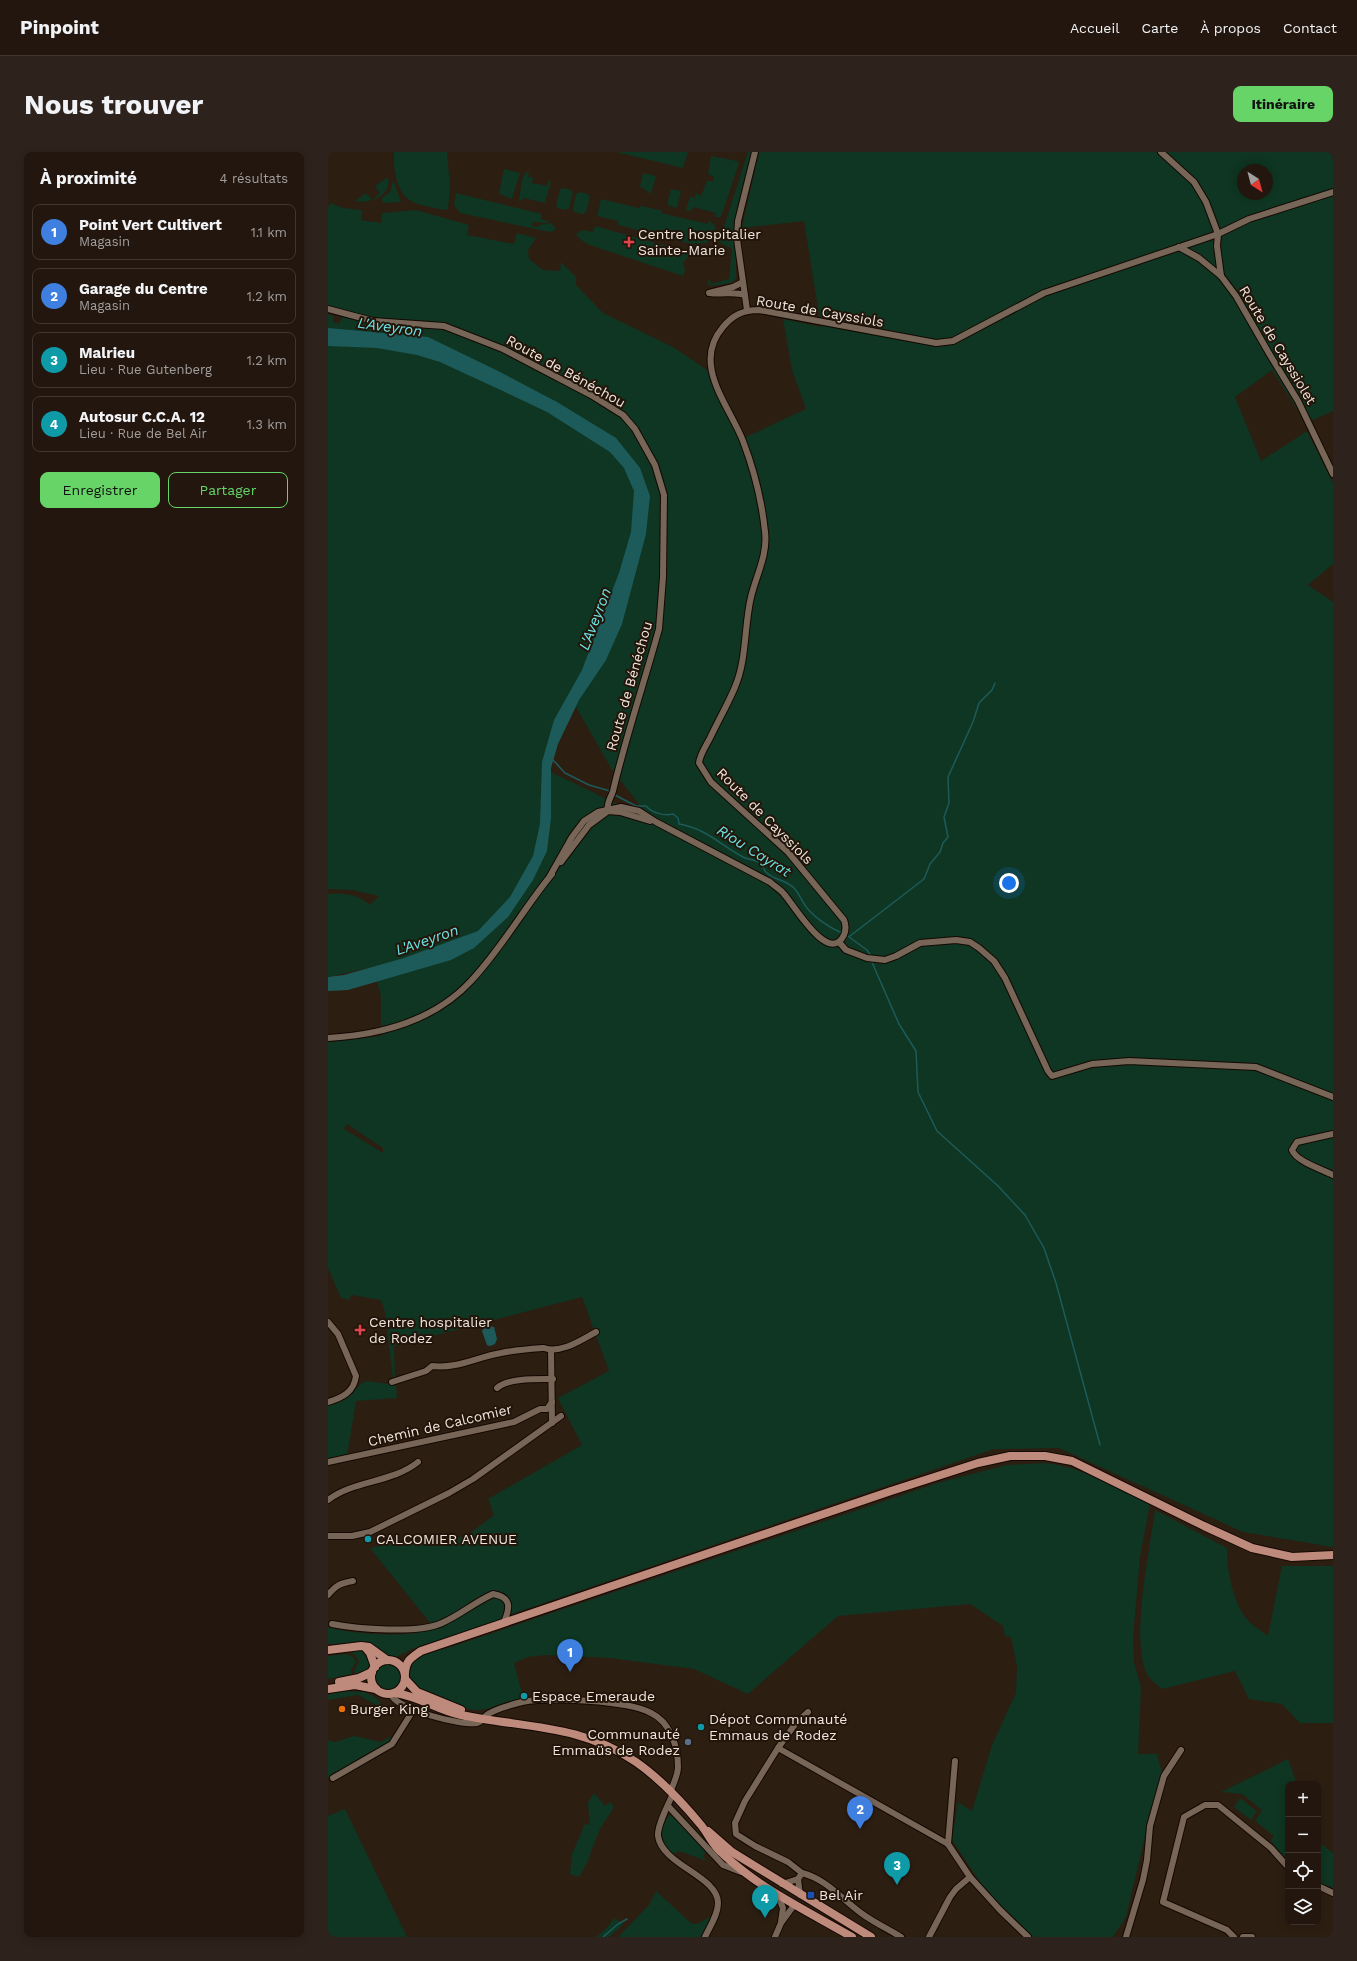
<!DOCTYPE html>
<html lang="fr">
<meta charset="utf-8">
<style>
body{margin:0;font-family:"Work Sans",sans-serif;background:#2e231c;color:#f1f3f6}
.controls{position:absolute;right:12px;bottom:12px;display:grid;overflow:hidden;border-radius:8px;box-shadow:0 2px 10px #0003}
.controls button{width:36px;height:36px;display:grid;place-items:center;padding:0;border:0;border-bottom:1px solid #3f352e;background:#22160e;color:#f1f3f6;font:20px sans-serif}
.compass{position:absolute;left:909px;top:12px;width:36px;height:36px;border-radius:50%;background:#22160e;box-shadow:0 2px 10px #0003;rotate:144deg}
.you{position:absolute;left:681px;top:731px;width:14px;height:14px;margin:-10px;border:3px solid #fff;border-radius:50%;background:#1a73e8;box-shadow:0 0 0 6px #1a73e833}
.badge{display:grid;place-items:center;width:26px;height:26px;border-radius:50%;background:#66d466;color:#fff;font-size:13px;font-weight:700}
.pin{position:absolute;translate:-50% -33px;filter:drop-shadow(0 1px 2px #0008)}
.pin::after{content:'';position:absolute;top:21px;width:14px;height:12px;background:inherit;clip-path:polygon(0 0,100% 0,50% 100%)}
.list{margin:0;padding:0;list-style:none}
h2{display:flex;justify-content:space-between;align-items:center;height:52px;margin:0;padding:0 16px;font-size:17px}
h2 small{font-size:13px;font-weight:400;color:#a29f9e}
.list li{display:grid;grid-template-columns:26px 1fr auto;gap:12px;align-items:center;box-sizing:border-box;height:56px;margin:0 8px 8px;padding:0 8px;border:1px solid #3f352e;border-radius:8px}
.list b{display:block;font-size:15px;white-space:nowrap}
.list p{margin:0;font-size:13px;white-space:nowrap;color:#a29f9e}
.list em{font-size:13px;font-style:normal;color:#a29f9e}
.actions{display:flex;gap:8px;padding:12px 16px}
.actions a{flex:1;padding:9px 0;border:1px solid #66d466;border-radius:8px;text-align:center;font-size:14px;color:#66d466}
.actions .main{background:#66d466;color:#111}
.icon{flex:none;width:22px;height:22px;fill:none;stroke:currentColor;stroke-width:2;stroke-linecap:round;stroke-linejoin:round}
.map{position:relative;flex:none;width:1005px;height:1785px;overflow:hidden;border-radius:8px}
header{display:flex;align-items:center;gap:24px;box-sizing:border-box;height:56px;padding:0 20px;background:#22160e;border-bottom:1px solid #3f352e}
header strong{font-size:19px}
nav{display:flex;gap:22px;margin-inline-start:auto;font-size:14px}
.intro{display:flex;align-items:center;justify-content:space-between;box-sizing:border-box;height:96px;padding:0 24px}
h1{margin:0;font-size:28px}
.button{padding:10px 18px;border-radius:8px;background:#66d466;color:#111;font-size:14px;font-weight:700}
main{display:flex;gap:24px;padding:0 24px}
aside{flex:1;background:#22160e;border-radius:8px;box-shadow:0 2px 10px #0003}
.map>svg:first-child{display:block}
</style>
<header>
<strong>Pinpoint</strong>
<nav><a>Accueil</a><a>Carte</a><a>À propos</a><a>Contact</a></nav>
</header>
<div class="intro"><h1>Nous trouver</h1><a class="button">Itinéraire</a></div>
<main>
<aside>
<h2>À proximité<small>4 résultats</small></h2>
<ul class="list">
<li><span class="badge" style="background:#3f7fe0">1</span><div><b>Point Vert Cultivert</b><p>Magasin</p></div><em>1.1 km</em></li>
<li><span class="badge" style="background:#3f7fe0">2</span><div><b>Garage du Centre</b><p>Magasin</p></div><em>1.2 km</em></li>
<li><span class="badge" style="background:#0f9aa8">3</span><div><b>Malrieu</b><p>Lieu · Rue Gutenberg</p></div><em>1.2 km</em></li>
<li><span class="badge" style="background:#0f9aa8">4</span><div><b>Autosur C.C.A. 12</b><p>Lieu · Rue de Bel Air</p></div><em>1.3 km</em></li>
</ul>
<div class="actions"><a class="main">Enregistrer</a><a>Partager</a></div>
</aside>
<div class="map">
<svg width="1005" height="1785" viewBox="0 0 1005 1785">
<rect width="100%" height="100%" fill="#2d1e12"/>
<g fill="#0e3622" fill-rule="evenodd">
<path d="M 66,0 L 119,0 L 122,34 L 120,57 L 116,58 C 106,55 88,54 80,47 C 68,37 65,15 66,0 Z"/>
<path d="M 288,0 L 360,0 L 355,16 Z"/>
<path d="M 420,0 L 424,0 L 408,61 L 408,127 L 403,131 L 381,134 L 379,128 L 382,128 L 383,132 L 401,127 L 404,97 L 391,90 Z"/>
<path d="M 431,0 L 1005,0 L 1005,259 L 978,271 L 944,218 L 907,245 L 933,309 L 979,279 L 1005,331 L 1005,412 L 980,433 L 1005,450 L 1005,1395 L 915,1380 L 731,1296 L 666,1297 L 175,1465 L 173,1467 L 84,1497 L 68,1505 L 60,1504 L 42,1491 L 0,1492 L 0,1475 C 28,1483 79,1486 107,1477 L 42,1396 L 77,1388 L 118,1389 L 140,1383 L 166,1363 L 160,1347 L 254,1293 L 230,1246 L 281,1219 L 254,1145 L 66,1194 L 67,1228 L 65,1227 L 57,1160 L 53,1148 L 23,1143 L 21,1148 L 13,1146 L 0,1116 L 0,890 L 53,884 L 53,844 L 45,815 L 0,825 L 0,742 C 16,740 31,743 42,753 L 51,744 L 24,738 L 0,737 L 0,162 L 6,164 L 5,170 L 11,172 L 15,163 L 0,155 L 0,56 L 2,51 L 15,56 L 34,58 L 33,68 L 53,71 L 54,61 L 88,58 L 141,73 L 139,83 L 186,92 L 189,81 L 208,86 L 200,98 L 201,107 L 215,118 L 232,119 L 233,110 L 248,125 L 248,133 L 275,161 L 345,195 L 388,224 L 416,286 L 478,257 L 464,218 L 455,167 L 493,175 L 476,69 L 414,76 ZM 915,18 L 939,18 L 939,42 L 915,42 ZM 248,555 L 283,616 L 324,669 L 223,620 L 214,635 L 226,568 ZM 19,972 L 55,996 L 55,1001 L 16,977 Z"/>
<path d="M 383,4 L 409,9 L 411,11 L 393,65 L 387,65 L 388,61 L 365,55 L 364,59 L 358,58 L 362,45 L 367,46 L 368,41 L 373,44 L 379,29 L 385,29 L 386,25 L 380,22 Z"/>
<path d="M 176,17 L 192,21 L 184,47 L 171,42 Z"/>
<path d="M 198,20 L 201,20 L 200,25 L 205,25 L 204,31 L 219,34 L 220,29 L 223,29 L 217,51 L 195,46 L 194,49 L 191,48 L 194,27 Z"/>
<path d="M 315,21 L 328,24 L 323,42 L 312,34 Z"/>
<path d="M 60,25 C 64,44 42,52 27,49 L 38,41 L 44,48 L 52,41 L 47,34 Z"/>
<path d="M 65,28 L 73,50 L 56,51 L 53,47 L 62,40 Z"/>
<path d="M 235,36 L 243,38 L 245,41 L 241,56 L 238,58 L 229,56 L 228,53 L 232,38 Z"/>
<path d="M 343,37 L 353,39 L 349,56 L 339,53 Z"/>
<path d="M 252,40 L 260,42 L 262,46 L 258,60 L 255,62 L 246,60 L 245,57 L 248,42 Z"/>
<path d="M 128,41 L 214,62 L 213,67 L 222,70 L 216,71 L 205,70 L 204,74 L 210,75 L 211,73 L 223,71 L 228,77 L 223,80 L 217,79 L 132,61 L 126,53 Z"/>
<path d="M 273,47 L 311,56 L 312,54 L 333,58 L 333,61 L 380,72 L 381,68 L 387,74 L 389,83 L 378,91 L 364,92 L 290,73 L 290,69 L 269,64 Z"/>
<path d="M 267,74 L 360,100 L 361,104 L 355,110 L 357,119 L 355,124 L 259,92 L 251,86 L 248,82 L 255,78 L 265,80 Z"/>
<path d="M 39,1229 L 68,1233 L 69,1246 L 28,1249 L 19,1304 L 0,1308 L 0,1254 L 18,1246 L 34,1231 Z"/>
<path d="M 717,1311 C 755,1315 788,1336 822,1352 L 812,1405 L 805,1486 L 806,1510 L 813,1535 L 810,1602 L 829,1602 L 834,1621 L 825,1650 L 798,1765 L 785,1785 L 705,1785 L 658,1739 L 624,1688 L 630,1650 L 644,1659 L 664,1593 L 688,1541 L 689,1514 L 683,1485 L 677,1484 L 675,1474 L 642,1452 L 510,1464 L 420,1542 L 366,1517 L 282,1506 L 218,1503 L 200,1505 L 186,1511 L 195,1546 C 182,1549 162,1558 151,1558 C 136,1559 88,1541 82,1528 C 78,1519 82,1513 86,1505 L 123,1495 L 610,1331 L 678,1313 Z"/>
<path d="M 827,1358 L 899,1396 C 899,1417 904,1448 918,1466 C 923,1473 933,1478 940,1484 L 954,1414 L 1005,1414 L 1005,1571 L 972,1571 L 954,1552 L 921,1547 L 907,1519 L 834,1537 C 829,1533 822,1528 819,1522 C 802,1489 822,1396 827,1358 Z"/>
<path d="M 32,1498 L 36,1499 L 43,1511 L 38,1519 L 28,1523 L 26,1519 L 31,1509 L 27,1503 L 20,1499 Z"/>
<path d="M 19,1502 L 25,1505 L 28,1510 L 23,1518 L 24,1522 L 0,1527 L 0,1504 Z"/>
<circle cx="60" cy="1526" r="14"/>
<path d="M 13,1539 L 37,1540 L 48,1546 L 58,1558 L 30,1543 L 0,1548 L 0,1543 Z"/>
<path d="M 26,1584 L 53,1590 L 62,1585 L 68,1586 L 64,1591 L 0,1626 L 0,1588 C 8,1593 17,1586 26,1584 Z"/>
<path d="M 960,1607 L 969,1632 L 960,1632 L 960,1710 L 943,1689 L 946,1684 L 927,1669 L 934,1658 L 914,1642 L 893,1640 Z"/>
<path d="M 266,1641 L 277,1654 L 283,1650 L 286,1655 L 272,1677 L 262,1702 L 261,1707 L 251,1725 L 242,1722 L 244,1702 L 257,1672 L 262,1673 L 260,1651 Z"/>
<path d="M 912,1646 L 929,1659 L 923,1668 L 906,1655 Z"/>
<path d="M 17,1657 L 79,1785 L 0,1785 L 0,1664 Z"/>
<path d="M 344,1662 L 378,1699 L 375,1705 L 379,1709 L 351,1699 L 345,1703 C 334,1692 327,1672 344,1662 Z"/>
<path d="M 990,1689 L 1005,1701 L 1005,1736 L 990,1730 Z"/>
<path d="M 328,1739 L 364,1772 C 373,1773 377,1765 385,1765 L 374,1785 L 290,1785 L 321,1753 Z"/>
<path d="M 286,1766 L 296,1772 L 281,1785 L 268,1785 L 279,1776 Z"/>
</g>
<g fill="#1d5b5b">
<path d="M 0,176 L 100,185 L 170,219 L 229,250 L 288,286 L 312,316 L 322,344 L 318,382 L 294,472 L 278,508 L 251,548 L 230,592 L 223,616 L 223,666 L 219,699 L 205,728 L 180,765 L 146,796 L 123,808 L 20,838 L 0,839 L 0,825 L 16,823 L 76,806 L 150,779 L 182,745 L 205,704 L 212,672 L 214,610 L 226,568 L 254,518 L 291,421 L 303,380 L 306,339 L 296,316 L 282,300 L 219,260 L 177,240 L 112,210 L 89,203 L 49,196 L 0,194 Z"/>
<path d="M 162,1174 L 166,1175 L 169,1187 L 167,1192 L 162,1194 L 159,1193 L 154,1179 L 156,1176 Z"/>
</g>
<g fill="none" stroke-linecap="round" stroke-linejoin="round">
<g stroke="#1d5b5b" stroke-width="1.5">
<path d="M 225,608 L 237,621 L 261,633 L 282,639"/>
<path d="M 287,643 L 308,654 L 318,654 C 324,661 336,664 345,662 L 350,666 L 351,672 C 377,676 393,693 415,705 C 420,708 427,707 432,711 C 435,714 436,719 439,721 C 446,728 457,727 466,736 C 471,741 474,750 479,756 C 487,766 502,776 514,781"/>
<path d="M 517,782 L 539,798 L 543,804"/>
<path d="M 522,784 L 596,727 L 602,712 L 612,700 L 615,691 L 620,685 L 616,665 L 621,651 L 620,625 L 645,570 L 651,551 L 664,538 L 667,531"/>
<path d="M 543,808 L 571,872 L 588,899 L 590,940 L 609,979 L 670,1034 L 697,1063 L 716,1096 L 728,1131 L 772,1293"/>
<path d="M 275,1785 L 290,1772 L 299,1767"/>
</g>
<g stroke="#150801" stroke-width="8">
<g id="minor">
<path d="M 833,0 L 866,30 L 878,50 L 890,82 L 889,94 L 893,124"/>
<path d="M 851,95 L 871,106 L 893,124 L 908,144 L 942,203 L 970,249 L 1005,322"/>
<path d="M 381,141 L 405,135 L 415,130"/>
<path d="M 382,141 C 394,143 405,139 417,143"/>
<path d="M 0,157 L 45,169 L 116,174 L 175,197 L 263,243 L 295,263 L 307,277 L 327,313 L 336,343 L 335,425 L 331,477 C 316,531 298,584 285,639 C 283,646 278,651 280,659"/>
<path d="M 419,158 L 409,87 L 410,69 L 427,0"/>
<path d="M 233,710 L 261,673 L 280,659 L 292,660 L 322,669"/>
<path d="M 222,724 L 244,685 L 256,669 L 270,660 L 293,655 L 311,659 L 328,670 L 442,730 C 446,734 452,737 456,742 C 466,753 501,814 516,783 C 518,778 518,773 516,768 L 460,700 L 383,630 L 371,611 C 372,602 378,594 382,586 C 390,569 400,552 407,535 C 419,507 416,474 423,445 C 428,424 440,402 437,380 C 434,350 426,318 415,289 C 401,253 363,212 395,175 C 405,163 415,158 431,158 L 608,191 L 625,189 L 716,141 L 890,82 L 921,67 L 1005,40"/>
<path d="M 511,790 L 518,798 L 539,806 L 557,808 L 568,804 L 592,791 L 628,788 L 642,790 L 651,796 L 666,809 L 677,826 L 720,919 L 724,924 L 764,912 L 801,909 L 928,915 L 1005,945"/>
<path d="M 0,886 C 52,883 106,869 143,829 C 174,796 196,756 224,722"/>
<path d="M 1005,982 L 969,990 L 964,998 C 968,1009 993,1017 1005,1023"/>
<path d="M 0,1170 L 10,1182 L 28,1224 C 26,1240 14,1246 0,1250"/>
<path d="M 223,1198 L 224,1271"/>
<path d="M 64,1230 L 98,1219 L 104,1214 C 129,1217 149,1205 173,1201 C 187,1198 202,1197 216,1196 C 233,1202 253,1188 268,1180"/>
<path d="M 169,1236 C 180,1226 209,1227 225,1227"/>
<path d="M 0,1310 L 186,1270 L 212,1257 L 219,1257 L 224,1250"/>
<path d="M 0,1348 C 26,1328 64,1331 90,1310"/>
<path d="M 0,1384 L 24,1384 L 42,1380 L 121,1341 L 145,1327 L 233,1264"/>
<path d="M 0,1443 C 8,1433 13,1431 25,1429"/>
<path d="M 4,1472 C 29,1477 91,1482 114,1471 C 132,1463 147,1450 165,1442 C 184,1445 182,1456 176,1470"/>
<path d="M 63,1542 C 67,1557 133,1574 149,1571 C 154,1570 155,1565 160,1562 C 170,1556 182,1553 194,1550 C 221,1545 299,1548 323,1561 C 342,1570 350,1594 350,1615 C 350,1622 346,1631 343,1638"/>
<path d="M 450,1596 L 468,1571 L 480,1560"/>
<path d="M 5,1626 L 64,1592 L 86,1557"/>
<path d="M 345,1641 C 341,1652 329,1673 330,1684 C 334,1713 390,1724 390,1751 C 390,1763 382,1774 377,1785"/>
<path d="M 341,1655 L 395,1713 L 413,1720"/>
<path d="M 620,1692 L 627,1609"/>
<path d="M 474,1721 C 498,1727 514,1747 533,1761 C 545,1770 560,1777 573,1785"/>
<path d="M 470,1727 L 474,1721 L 460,1710 L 427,1694 L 408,1682 L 407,1671 L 417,1649 L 450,1596 L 620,1692 L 642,1725 L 672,1758 L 700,1785"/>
<path d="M 454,1732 L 470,1727 L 472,1743"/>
<path d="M 990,1734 L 1005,1741"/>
<path d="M 449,1742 L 455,1756 L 453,1770"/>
<path d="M 447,1785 L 453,1771 L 467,1752"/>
<path d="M 601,1785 L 622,1745 L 628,1737 L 642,1725"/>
<path d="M 798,1785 L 815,1728 L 819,1708 L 822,1674 L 836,1624 L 853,1598"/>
<path d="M 906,1785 L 899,1778 L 835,1750 L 856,1665 L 877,1653 L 890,1653 L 943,1696 L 960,1715"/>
<path d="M 915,1785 L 924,1785"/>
</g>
</g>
<g stroke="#150801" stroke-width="10">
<g id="major">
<path d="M 37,1495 L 42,1501 L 47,1515"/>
<path d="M 0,1498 L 33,1494 L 41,1495 L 59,1508"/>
<circle cx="60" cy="1525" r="17"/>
<path d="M 77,1521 C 78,1508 83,1506 93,1499 L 563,1339 L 650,1311 L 682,1304 L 717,1304 L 744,1309 L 876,1374 L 924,1396 L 964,1405 L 1005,1403"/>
<path d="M 77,1527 L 89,1540 L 133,1558"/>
<path d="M 11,1530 L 31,1526 L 44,1520"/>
<path d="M 0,1537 L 27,1533 L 48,1537"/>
<path d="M 67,1541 C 90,1544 110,1558 133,1563 C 196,1576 252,1572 308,1610 C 334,1628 354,1650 373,1673 C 381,1683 385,1694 395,1702 C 432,1737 481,1760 524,1785"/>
<path d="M 380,1679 L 404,1700 L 543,1785"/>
</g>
</g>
<use href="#minor" stroke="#776557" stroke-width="6"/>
<use href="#major" stroke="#be8a7c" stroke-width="8"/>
</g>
<g fill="#e0444e" stroke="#231509" stroke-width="1.5">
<path d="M299 84h4v4h4v4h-4v4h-4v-4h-4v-4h4z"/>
<path d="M30 1172h4v4h4v4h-4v4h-4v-4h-4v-4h4z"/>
</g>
<g fill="#0f9aa8" stroke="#231509" stroke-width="1.5">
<circle cx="40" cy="1387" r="4"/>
<circle cx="196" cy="1544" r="4"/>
<circle cx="373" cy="1575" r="4"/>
</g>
<circle fill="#e8710a" stroke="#231509" stroke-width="1.5" cx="14" cy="1557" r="4"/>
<circle fill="#5c6f8a" stroke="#231509" stroke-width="1.5" cx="360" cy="1590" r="4"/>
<rect fill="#1a4fb4" stroke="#231509" stroke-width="1.5" x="479" y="1739" width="8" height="8" rx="2"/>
<g text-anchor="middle" stroke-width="4" stroke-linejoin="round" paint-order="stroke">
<g font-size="14" fill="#f0e6de" stroke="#231509" text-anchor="start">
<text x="310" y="87">Centre hospitalier<tspan x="310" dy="16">Sainte-Marie</tspan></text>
<text x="41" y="1175">Centre hospitalier<tspan x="41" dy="16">de Rodez</tspan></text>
<text x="48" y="1392">CALCOMIER AVENUE</text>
<text x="204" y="1549">Espace Emeraude</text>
<text x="22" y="1562">Burger King</text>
<text x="381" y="1572">Dépot Communauté<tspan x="381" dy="16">Emmaus de Rodez</tspan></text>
<text x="352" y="1587" text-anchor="end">Communauté<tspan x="352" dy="16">Emmaüs de Rodez</tspan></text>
<text x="491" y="1748">Bel Air</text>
</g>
<g font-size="14" fill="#f0e6de" stroke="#231509">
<text transform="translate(492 159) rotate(10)" y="5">Route de Cayssiols</text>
<text transform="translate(950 193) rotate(59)" y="5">Route de Cayssiolet</text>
<text transform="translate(238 219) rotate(29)" y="5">Route de Bénéchou</text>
<text transform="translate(301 534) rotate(-74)" y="5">Route de Bénéchou</text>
<text transform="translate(437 664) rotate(45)" y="5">Route de Cayssiols</text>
<text transform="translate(112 1273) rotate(-13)" y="5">Chemin de Calcomier</text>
</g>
<g font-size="15" font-style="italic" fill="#6ae2e3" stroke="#231509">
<text transform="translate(62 175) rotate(8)" y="5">L'Aveyron</text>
<text transform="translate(267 467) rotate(-69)" y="5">L'Aveyron</text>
<text transform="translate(426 699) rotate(32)" y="5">Riou Cayrat</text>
<text transform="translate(99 788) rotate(-19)" y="5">L'Aveyron</text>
</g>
</g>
</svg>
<div class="controls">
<button>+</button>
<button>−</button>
<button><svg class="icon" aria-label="locate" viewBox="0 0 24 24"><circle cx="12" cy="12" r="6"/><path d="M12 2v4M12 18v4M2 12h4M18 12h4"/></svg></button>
<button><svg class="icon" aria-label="layers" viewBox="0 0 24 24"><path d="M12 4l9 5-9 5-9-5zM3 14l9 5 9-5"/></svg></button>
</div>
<svg class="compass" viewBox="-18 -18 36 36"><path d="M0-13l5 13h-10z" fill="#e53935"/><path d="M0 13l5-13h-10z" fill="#a29f9e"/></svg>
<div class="you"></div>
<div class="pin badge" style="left:242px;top:1520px;background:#3f7fe0">1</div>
<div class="pin badge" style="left:532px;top:1677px;background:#3f7fe0">2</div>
<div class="pin badge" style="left:569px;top:1733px;background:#0f9aa8">3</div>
<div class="pin badge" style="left:437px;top:1766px;background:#0f9aa8">4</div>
</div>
</main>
